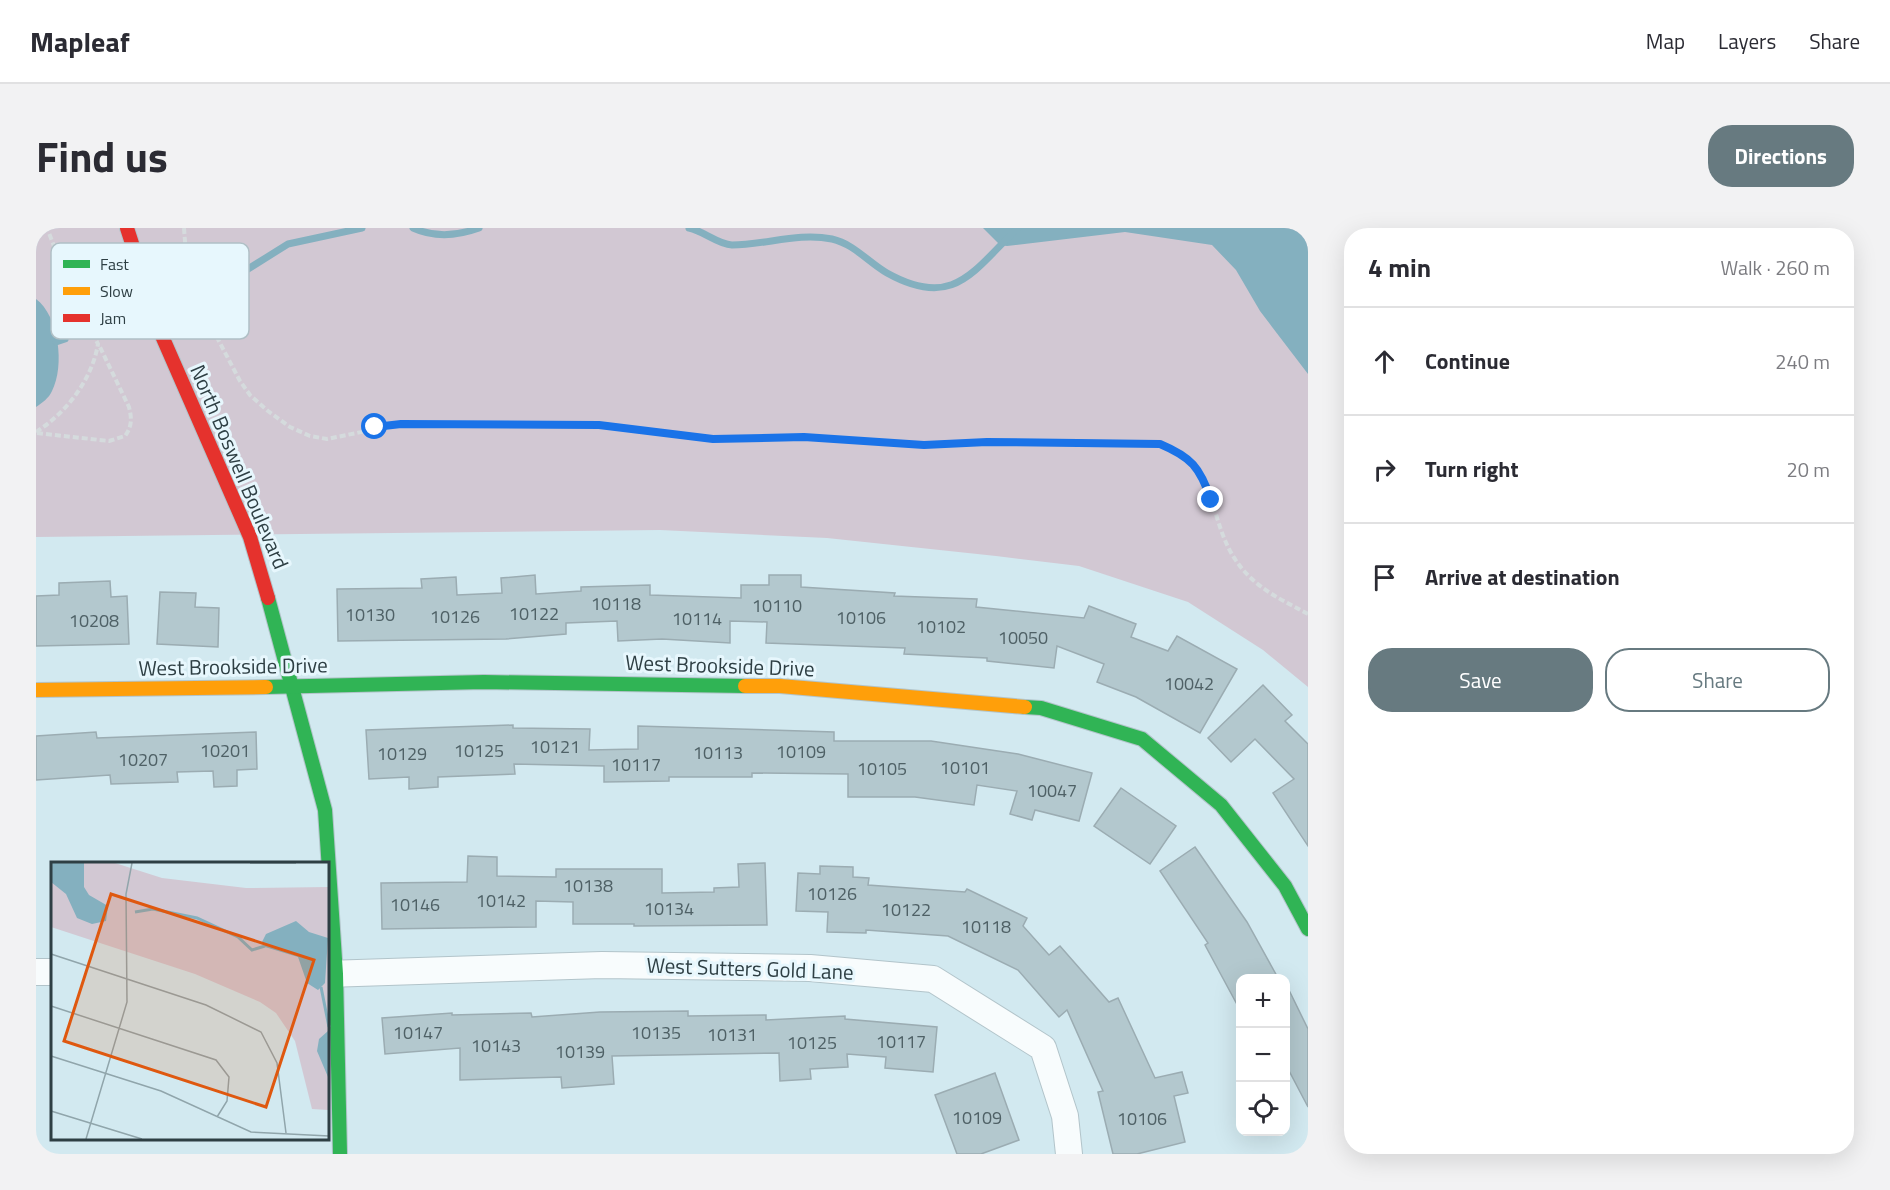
<!DOCTYPE html>
<meta charset="utf-8">
<style>
body{margin:0;font-family:"Titillium Web",sans-serif;background:#f2f2f3;color:#2b2b33}
.controls{position:absolute;right:18px;bottom:18px;display:grid;overflow:hidden;border-radius:12px;box-shadow:0 6px 24px #0002}
.controls button{width:54px;height:54px;display:grid;place-items:center;padding:0;border:0;border-bottom:2px solid #e1e1e2;background:#fff;color:#2b2b33;font:30px sans-serif}
.stop{position:absolute;width:18px;height:18px;margin:-14px;border:4px solid #1a73e8;border-radius:50%;background:#fff}
.stop.end{background:#1a73e8;border-color:#fff;box-shadow:0 2px 6px #0008}
.list{margin:0;padding:0;list-style:none}
h2{display:flex;justify-content:space-between;align-items:center;height:78px;margin:0;padding:0 24px;font-size:26px}
h2 small{font-size:20px;font-weight:400;color:#7c7c81}
.list li{display:grid;grid-template-columns:39px 1fr auto;gap:18px;align-items:center;box-sizing:border-box;height:108px;padding:0 24px;border-top:2px solid #e1e1e2}
.list b{display:block;font-size:22px;white-space:nowrap}
.list em{font-size:20px;font-style:normal;color:#7c7c81}
.actions{display:flex;gap:12px;padding:18px 24px}
.actions a{flex:1;padding:14px 0;border:2px solid #677a80;border-radius:24px;text-align:center;font-size:21px;color:#677a80}
.actions .main{background:#677a80;color:#fff}
.icon{flex:none;width:33px;height:33px;fill:none;stroke:currentColor;stroke-width:2;stroke-linecap:round;stroke-linejoin:round}
.map{position:relative;flex:none;width:1272px;height:926px;overflow:hidden;border-radius:24px}
header{display:flex;align-items:center;gap:36px;box-sizing:border-box;height:84px;padding:0 30px;background:#fff;border-bottom:2px solid #e1e1e2}
header strong{font-size:28px}
nav{display:flex;gap:33px;margin-inline-start:auto;font-size:21px}
.intro{display:flex;align-items:center;justify-content:space-between;box-sizing:border-box;height:144px;padding:0 36px}
h1{margin:0;font-size:42px}
.button{padding:15px 27px;border-radius:24px;background:#677a80;color:#fff;font-size:21px;font-weight:700}
main{display:flex;gap:36px;padding:0 36px}
aside{flex:1;background:#fff;border-radius:24px;box-shadow:0 6px 24px #0002}
.map>svg:first-child{display:block}
</style>
<header>
<strong>Mapleaf</strong>
<nav><a>Map</a><a>Layers</a><a>Share</a></nav>
</header>
<div class="intro"><h1>Find us</h1><a class="button">Directions</a></div>
<main>
<div class="map">
<svg width="1272" height="926" viewBox="0 0 1272 926">
<rect width="100%" height="100%" fill="#d2e9f0"/>
<path fill="#d2c8d3" d="M 0,0 L 1272,0 L 1272,459 L 1227,422 L 1152,374 L 1043,338 L 960,328 L 791,310 L 624,302 L 0,309 Z"/>
<g fill="#84b0bf">
<path d="M 947,0 L 1272,0 L 1272,146 L 1224,83 L 1200,42 L 1176,17 L 1089,4 L 971,18 L 964,17 Z"/>
<path d="M 0,71 C 23,88 29,138 16,163 C 13,170 6,175 0,179 Z"/>
</g>
<g fill="none" stroke-linecap="round" stroke-linejoin="round">
<g stroke="#84b0bf" stroke-width="7">
<path d="M 377,0 C 399,10 421,8 443,0"/>
<path d="M 653,0 C 668,3 681,16 696,17 C 730,17 762,4 796,11 C 818,16 832,34 851,45 C 919,83 938,41 982,0"/>
<path d="M 165,62 L 204,46 L 252,16 L 326,0"/>
<path d="M 20,114 L 29,111"/>
</g>
</g>
<g fill="#b3c8ce" stroke="#9bacb2" stroke-width="1.5">
<path d="M 499,347 L 500,366 L 545,363 L 545,359 L 614,357 L 614,367 L 705,370 L 705,357 L 733,357 L 733,347 L 765,347 L 765,359 L 859,365 L 858,368 L 941,371 L 940,379 L 1048,390 L 1053,378 L 1100,396 L 1095,409 L 1132,423 L 1141,408 L 1201,441 L 1164,505 L 1100,469 L 1061,454 L 1068,436 L 1021,418 L 1018,440 L 951,433 L 951,430 L 868,426 L 869,420 L 730,415 L 731,394 L 694,393 L 694,415 L 626,411 L 582,413 L 581,393 L 530,395 L 530,406 L 470,411 L 302,413 L 301,361 L 386,360 L 385,351 L 420,349 L 421,367 L 466,365 L 465,350 Z"/>
<path d="M 74,353 L 75,369 L 91,368 L 93,416 L 0,418 L 0,368 L 23,367 L 23,355 Z"/>
<path d="M 124,364 L 160,365 L 159,379 L 183,380 L 182,419 L 121,416 Z"/>
<path d="M 1227,457 L 1256,487 L 1249,493 L 1272,516 L 1272,618 L 1237,565 L 1258,551 L 1219,511 L 1195,534 L 1172,510 Z"/>
<path d="M 477,497 L 477,500 L 554,501 L 553,522 L 602,521 L 602,498 L 798,504 L 798,513 L 895,513 L 982,526 L 1056,545 L 1043,593 L 999,582 L 996,592 L 974,586 L 981,563 L 941,557 L 938,577 L 879,569 L 812,569 L 812,546 L 716,545 L 716,549 L 633,549 L 633,553 L 568,554 L 568,538 L 478,536 L 479,546 L 402,549 L 402,559 L 373,561 L 373,549 L 333,551 L 330,502 Z"/>
<path d="M 60,504 L 61,510 L 220,504 L 221,541 L 201,542 L 201,558 L 178,559 L 177,543 L 141,544 L 142,554 L 75,556 L 74,547 L 0,552 L 0,508 Z"/>
<path d="M 1085,560 L 1140,598 L 1114,636 L 1058,598 Z"/>
<path d="M 1159,619 L 1211,694 L 1242,750 L 1204,750 L 1204,782 L 1169,717 L 1172,715 L 1124,643 Z"/>
<path d="M 432,628 L 461,629 L 461,648 L 520,649 L 520,641 L 626,641 L 626,665 L 678,664 L 678,660 L 703,659 L 702,636 L 729,635 L 731,697 L 598,698 L 598,696 L 537,696 L 537,674 L 500,673 L 500,699 L 346,701 L 345,655 L 431,654 Z"/>
<path d="M 784,638 L 817,639 L 817,649 L 833,650 L 832,657 L 929,664 L 931,661 L 991,690 L 987,698 L 1013,727 L 1024,718 L 1073,774 L 1082,770 L 1119,850 L 1146,844 L 1152,865 L 1138,868 L 1149,914 L 1101,926 L 1077,926 L 1062,864 L 1067,863 L 1031,782 L 1023,789 L 982,742 L 912,708 L 830,702 L 830,705 L 791,704 L 792,684 L 760,683 L 762,645 L 784,646 Z"/>
<path d="M 1250,756 L 1272,801 L 1272,879 L 1250,837 Z"/>
<path d="M 652,783 L 652,788 L 730,787 L 730,792 L 809,788 L 809,791 L 901,799 L 897,844 L 849,840 L 850,829 L 811,826 L 812,839 L 774,841 L 775,851 L 744,853 L 743,825 L 576,828 L 578,856 L 526,860 L 525,849 L 424,852 L 424,820 L 349,826 L 346,790 L 416,785 L 416,787 L 495,785 L 496,789 L 564,784 Z"/>
<path d="M 959,845 L 983,912 L 945,926 L 921,926 L 899,867 Z"/>
</g>
<g fill="none" stroke-linecap="round" stroke-linejoin="round">
<g stroke="#b2c4ca" stroke-width="28">
<g id="street">
<path d="M 0,744 L 16,744"/>
<path d="M 291,746 L 566,737 L 774,740 L 897,751 L 1007,820 L 1029,888 L 1033,926"/>
</g>
</g>
<g stroke="#b2c4ca" stroke-width="16">
<g id="fast">
<path d="M 232,370 L 289,582 L 300,746 L 304,926"/>
<path d="M 230,459 L 448,454 L 709,458"/>
<path d="M 989,479 L 1005,480 L 1106,511 L 1185,577 L 1249,658 L 1272,701"/>
</g>
</g>
<g stroke="#b2c4ca" stroke-width="16">
<g id="slow">
<path d="M 709,458 L 744,458 L 989,479"/>
<path d="M 0,462 L 230,459"/>
</g>
</g>
<g stroke="#b2c4ca" stroke-width="16">
<path id="jam" d="M 91,0 L 126,108 L 214,309 L 232,370"/>
</g>
<g stroke="#d5dbdd" stroke-width="4" stroke-dasharray="6 3" stroke-linecap="butt">
<path d="M 148,0 L 153,67 L 175,98 L 204,153 L 214,167 L 232,183 L 254,199 L 274,208 L 291,211 L 365,196 L 507,197 L 563,197 L 677,211 L 768,209 L 888,217 L 951,214 L 1123,216 C 1132,219 1142,222 1149,228 C 1179,253 1177,299 1199,331 C 1217,359 1244,371 1272,386"/>
<path d="M 58,105 L 94,91"/>
<path d="M 0,204 C 30,185 56,152 62,116 L 37,67 L 11,0"/>
<path d="M 1,205 L 73,213 L 89,208 C 96,198 96,191 93,179 L 63,117"/>
</g>
<use href="#street" stroke="#f8fcfd" stroke-width="26"/>
<use href="#fast" stroke="#30b455" stroke-width="14"/>
<use href="#slow" stroke="#ff9f0a" stroke-width="14"/>
<use href="#jam" stroke="#e5322d" stroke-width="14"/>
</g>
<g fill="none" stroke-linecap="round" stroke-linejoin="round">
<path stroke="#1a73e8" stroke-width="8" d="M 339,199 L 365,196 L 563,197 L 677,211 L 768,209 L 888,217 L 951,214 L 1124,216 C 1155,229 1164,239 1175,272"/>
</g>
<g text-anchor="middle" stroke-width="6" stroke-linejoin="round" paint-order="stroke">
<g font-size="18" fill="#4f6166">
<text x="580" y="382">10118</text>
<text x="741" y="384">10110</text>
<text x="498" y="392">10122</text>
<text x="334" y="393">10130</text>
<text x="419" y="395">10126</text>
<text x="825" y="396">10106</text>
<text x="661" y="397">10114</text>
<text x="58" y="399">10208</text>
<text x="905" y="405">10102</text>
<text x="987" y="416">10050</text>
<text x="1153" y="462">10042</text>
<text x="519" y="525">10121</text>
<text x="189" y="529">10201</text>
<text x="443" y="529">10125</text>
<text x="765" y="530">10109</text>
<text x="682" y="531">10113</text>
<text x="366" y="532">10129</text>
<text x="107" y="538">10207</text>
<text x="600" y="543">10117</text>
<text x="929" y="546">10101</text>
<text x="846" y="547">10105</text>
<text x="1016" y="569">10047</text>
<text x="552" y="664">10138</text>
<text x="796" y="672">10126</text>
<text x="465" y="679">10142</text>
<text x="379" y="683">10146</text>
<text x="633" y="687">10134</text>
<text x="870" y="688">10122</text>
<text x="950" y="705">10118</text>
<text x="382" y="811">10147</text>
<text x="620" y="811">10135</text>
<text x="696" y="813">10131</text>
<text x="865" y="820">10117</text>
<text x="776" y="821">10125</text>
<text x="460" y="824">10143</text>
<text x="544" y="830">10139</text>
<text x="941" y="896">10109</text>
<text x="1106" y="897">10106</text>
</g>
<g font-size="21" fill="#2e3f44" stroke="#e7f7fd">
<text transform="translate(203 239) rotate(67)" y="7">North Boswell Boulevard</text>
<text transform="translate(684 438) rotate(2)" y="7">West Brookside Drive</text>
<text transform="translate(197 439) rotate(-1)" y="7">West Brookside Drive</text>
<text transform="translate(714 741) rotate(2)" y="7">West Sutters Gold Lane</text>
</g>
</g>
<g transform="translate(15 634)">
<rect width="278" height="278" fill="#d2e9f0"/>
<path d="M 0,1 L 64,1 L 111,16 L 195,26 L 277,25 L 277,248 L 261,247 L 244,179 L 225,151 L 209,140 L 144,112 L 0,65 Z" fill="#d2c8d3"/>
<path d="M 0,1 L 33,1 L 33,25 L 38,33 L 57,44 L 55,59 L 41,62 L 26,56 L 15,32 L 0,20 ZM 245,59 L 258,70 L 277,76 L 274,121 L 267,128 L 256,121 L 247,95 L 214,85 L 211,80 L 215,72 ZM 277,169 L 277,215 L 266,189 L 268,177 Z" fill="#84b0bf"/>
<path fill="none" stroke="#84b0bf" stroke-width="3" d="M 84,50 L 102,47 L 146,56 L 187,75 L 201,88 L 214,84M 270,125 L 278,165"/>
<path fill="none" stroke="#90a5ab" stroke-width="1.5" d="M 199,1 L 245,1M 0,92 L 155,143 L 210,170 L 226,201 L 235,271M 0,144 L 165,198 L 178,215 L 176,239 L 166,255M 0,194 L 110,229 L 200,270 L 278,274M 0,249 L 91,277M 35,277 L 76,140 L 75,32 L 81,1"/>
<path fill="#df580f" fill-opacity="0.15" stroke="#df580f" stroke-width="3" d="M 60,32 L 263,98 L 215,245 L 13,179 Z"/>
<rect width="278" height="278" fill="none" stroke="#2e3f44" stroke-width="3"/>
</g>
<rect x="15" y="15" width="198" height="96" rx="9" fill="#e7f7fd" stroke="#b0c0c6" stroke-width="1.5"/>
<rect x="27" y="32" width="27" height="8" fill="#30b455"/>
<rect x="27" y="59" width="27" height="8" fill="#ff9f0a"/>
<rect x="27" y="86" width="27" height="8" fill="#e5322d"/>
<g font-size="16" fill="#2e3f44">
<text x="64" y="42">Fast</text>
<text x="64" y="69">Slow</text>
<text x="64" y="96">Jam</text>
</g>
</svg>
<div class="controls">
<button>+</button>
<button>−</button>
<button><svg class="icon" aria-label="locate" viewBox="0 0 24 24"><circle cx="12" cy="12" r="6"/><path d="M12 2v4M12 18v4M2 12h4M18 12h4"/></svg></button>
</div>
<div class="stop" style="left:339px;top:199px"></div>
<div class="stop end" style="left:1175px;top:272px"></div>
</div>
<aside>
<h2>4 min<small>Walk · 260 m</small></h2>
<ul class="list">
<li><svg class="icon" aria-label="ahead" viewBox="0 0 24 24"><path d="M12 20V5M6 11l6-6 6 6"/></svg><div><b>Continue</b></div><em>240 m</em></li>
<li><svg class="icon" aria-label="right" viewBox="0 0 24 24"><path d="M7 20v-9h11M14 6l5 5-5 5"/></svg><div><b>Turn right</b></div><em>20 m</em></li>
<li><svg class="icon" aria-label="arrive" viewBox="0 0 24 24"><path d="M6 21V4h12l-3 4 3 4H6"/></svg><div><b>Arrive at destination</b></div></li>
</ul>
<div class="actions"><a class="main">Save</a><a>Share</a></div>
</aside>
</main>
